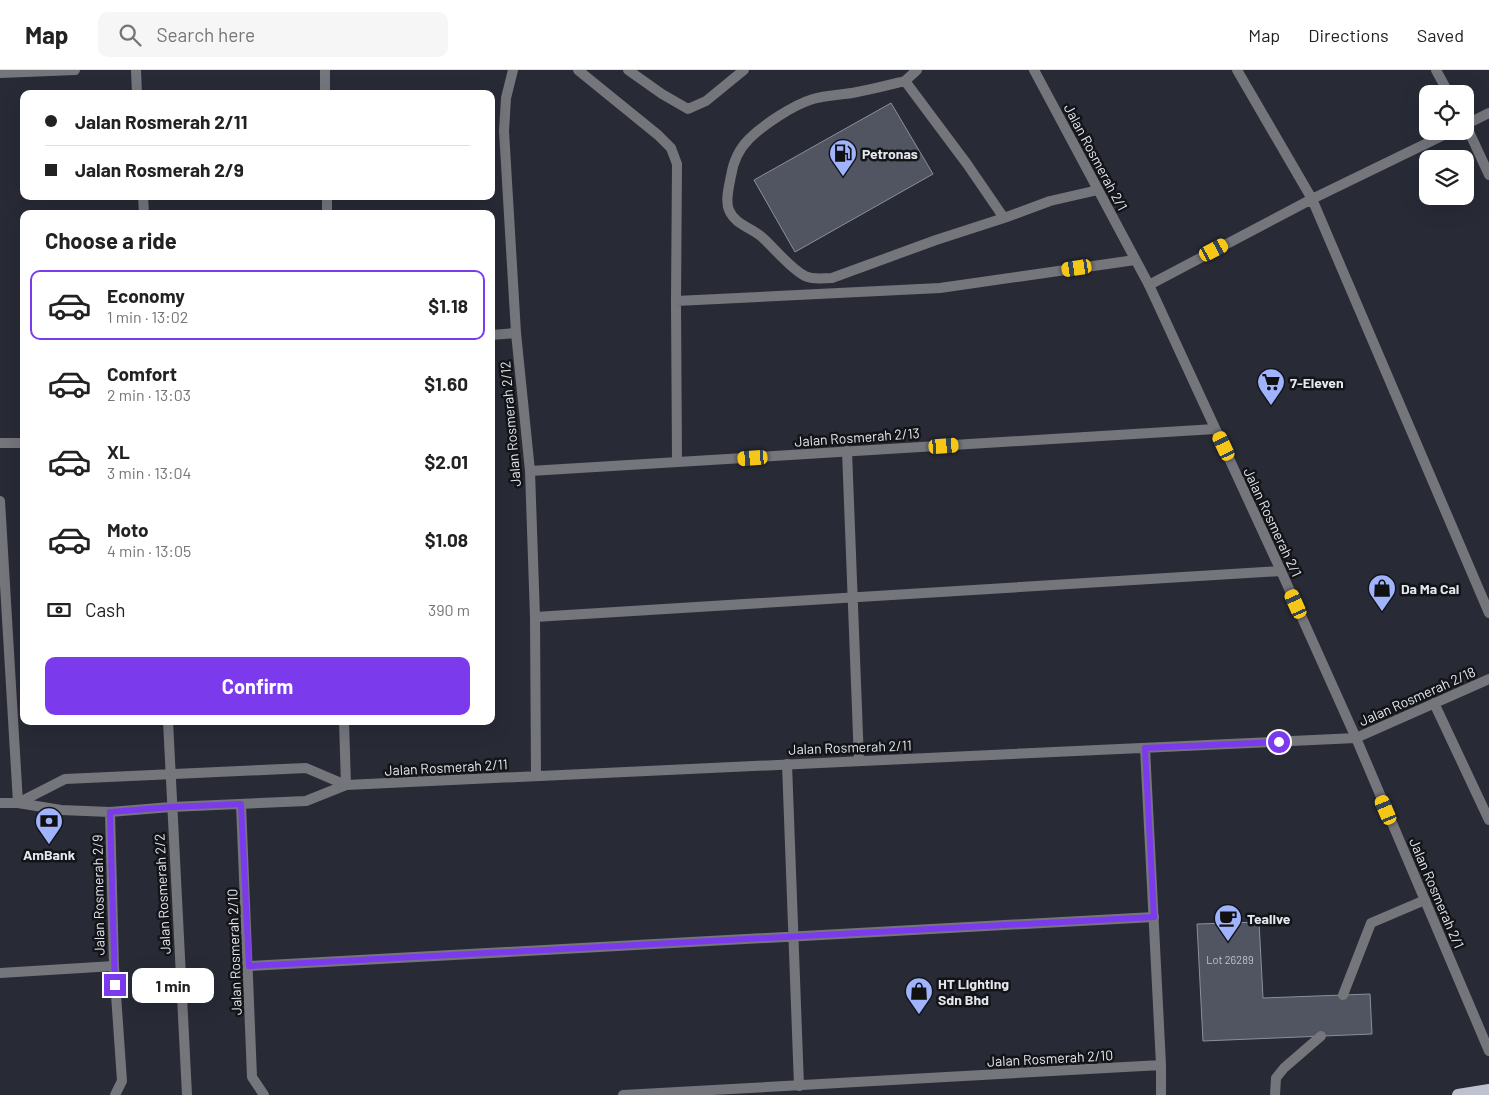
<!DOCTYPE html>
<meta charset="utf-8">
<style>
body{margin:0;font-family:Barlow,sans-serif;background:#f6f6f6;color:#222;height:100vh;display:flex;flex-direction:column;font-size:19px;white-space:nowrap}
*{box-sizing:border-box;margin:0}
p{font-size:16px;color:#767676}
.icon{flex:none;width:28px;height:28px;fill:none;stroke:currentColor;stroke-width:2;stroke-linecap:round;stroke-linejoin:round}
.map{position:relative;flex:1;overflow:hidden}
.side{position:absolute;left:20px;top:140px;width:475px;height:515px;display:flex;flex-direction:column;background:#fff;border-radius:10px;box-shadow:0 5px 20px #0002}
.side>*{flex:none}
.banner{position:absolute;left:20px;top:20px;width:475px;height:110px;border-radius:10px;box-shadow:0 5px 20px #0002;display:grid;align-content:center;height:110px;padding:0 25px;background:#fff}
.tools{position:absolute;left:1419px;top:15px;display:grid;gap:10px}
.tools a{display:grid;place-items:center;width:55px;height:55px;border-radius:10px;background:#fff;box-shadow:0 5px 20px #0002;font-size:25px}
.end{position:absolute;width:22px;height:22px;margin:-11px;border:6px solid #7c3aed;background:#fff;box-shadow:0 0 0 2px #fff}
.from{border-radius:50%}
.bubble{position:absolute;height:35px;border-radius:10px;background:#fff;box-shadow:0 5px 20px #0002;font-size:16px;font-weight:700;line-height:35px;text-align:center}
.car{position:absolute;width:15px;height:30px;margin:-15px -8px;border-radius:6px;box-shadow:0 0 4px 1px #0007;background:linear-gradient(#f5c518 24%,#345 0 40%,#f5c518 0 76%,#345 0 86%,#f5c518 0)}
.banner b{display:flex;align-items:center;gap:18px;height:48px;font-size:19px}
.banner b+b{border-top:1px solid #e0e0e0}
.banner i{width:12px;height:12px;background:#222}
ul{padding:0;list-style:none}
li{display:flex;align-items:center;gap:15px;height:70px;margin:0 10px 8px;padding:0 15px;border:2px solid transparent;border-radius:10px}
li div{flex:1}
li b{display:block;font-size:19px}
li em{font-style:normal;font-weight:700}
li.current{border-color:#7c3aed}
li>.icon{width:45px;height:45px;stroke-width:1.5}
h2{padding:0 25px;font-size:22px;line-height:60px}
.pay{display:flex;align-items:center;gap:12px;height:55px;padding:0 25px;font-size:19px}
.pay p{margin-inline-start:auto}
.action{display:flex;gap:10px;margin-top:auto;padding:10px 25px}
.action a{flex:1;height:58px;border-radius:10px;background:#7c3aed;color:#fff;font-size:20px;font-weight:700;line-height:58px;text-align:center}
header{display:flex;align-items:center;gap:30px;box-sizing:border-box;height:70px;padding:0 25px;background:#fff;border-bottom:1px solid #e0e0e0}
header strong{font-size:24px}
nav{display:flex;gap:28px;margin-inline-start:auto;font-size:18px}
.search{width:350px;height:45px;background:#f6f6f6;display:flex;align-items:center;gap:12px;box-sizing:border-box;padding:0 18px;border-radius:10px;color:#767676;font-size:19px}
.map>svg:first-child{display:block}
.building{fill:#515561;stroke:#8b8f9c}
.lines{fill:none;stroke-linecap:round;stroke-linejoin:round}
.service{stroke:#75767c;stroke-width:10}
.minor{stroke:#75767c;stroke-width:10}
.primary{stroke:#bec2ce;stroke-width:12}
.route{stroke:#7c3aed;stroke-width:6}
.labels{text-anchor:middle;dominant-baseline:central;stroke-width:5;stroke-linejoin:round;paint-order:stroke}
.number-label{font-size:11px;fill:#c0c2cb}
.poi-label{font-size:14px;font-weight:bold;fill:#e5e7ee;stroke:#121418;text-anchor:start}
.street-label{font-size:14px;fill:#e5e7ee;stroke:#121418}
</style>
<header>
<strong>Map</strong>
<div class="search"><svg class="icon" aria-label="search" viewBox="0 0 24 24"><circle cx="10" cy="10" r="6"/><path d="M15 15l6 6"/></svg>Search here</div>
<nav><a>Map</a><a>Directions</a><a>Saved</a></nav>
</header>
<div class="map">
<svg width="1489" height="1025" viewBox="0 0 1489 1025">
<rect width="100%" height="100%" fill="#282b36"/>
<path class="building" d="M 891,33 L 933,104 L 795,182 L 754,110 Z
M 1259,852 L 1263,928 L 1370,924 L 1372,964 L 1203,971 L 1197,854 Z"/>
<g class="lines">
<path class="service" d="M 325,0 L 325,24
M 578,0 L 658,65 L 671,78 L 677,94 L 676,231 L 677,392
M 628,0 L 662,24 L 688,39 L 706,31 L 744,0
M 917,0 L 905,11 L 967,94 L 1004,148 L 1050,131 L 1098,120
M 1237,0 L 1312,129 L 1489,543
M 905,11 C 889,15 874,19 857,22 C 843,25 827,25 813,29 C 793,35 763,55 749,69 C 739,79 733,93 731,106 C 729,116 725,131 729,140 C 735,155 753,158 763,168 C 775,179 791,199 805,206 C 813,210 823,208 832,208 L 936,170 L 1004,148
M 1465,55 L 1489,43
M 327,126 L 327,144
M 1149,215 L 1312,129 L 1452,61
M 676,231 L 940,218 L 1135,190
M 491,265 L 516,263
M 0,373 L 24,373
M 847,381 L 859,691
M 0,431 L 18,733
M 535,547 L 1281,501
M 344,651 L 346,715
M 787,694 L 799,1016
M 249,896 L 1154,847
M 0,903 L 114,896
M 1343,925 L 1371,853 L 1425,830
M 1275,1025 L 1276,1008 L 1284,998 L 1321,966"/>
<path class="minor" d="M 136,0 L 137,24
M 513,0 L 506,28 L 504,61 L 516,263 L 530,401 L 535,547 L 536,706
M 1034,0 L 1149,215 L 1281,501 L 1356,668 L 1489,981
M 1436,0 L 1449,24
M 0,3 L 75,0
M 1465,53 L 1489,105
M 143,126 L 144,144
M 530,401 L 1215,359
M 1434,633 L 1489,750
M 168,651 L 187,1025
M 1145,678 L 1161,995 L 1161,1025
M 0,733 L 18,733 L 61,740 L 110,742 L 171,737 L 306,731 L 346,715 L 1356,668 L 1489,609
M 18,733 L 65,709 L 306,698 L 346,715
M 241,734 L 252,1007 L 264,1025
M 110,742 L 114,896 L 122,1011 L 115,1025
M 623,1025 L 1161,995"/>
<path class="primary" d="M 1458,1025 L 1489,1020"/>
</g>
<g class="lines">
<path class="route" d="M 115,915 L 110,742 L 171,737 L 241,734 L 249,896 L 1154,847 L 1145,678 L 1279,672"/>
</g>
<defs>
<g id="fuel-pin" transform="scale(1.4375)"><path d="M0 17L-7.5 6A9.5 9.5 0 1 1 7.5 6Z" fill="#a0b3fd" stroke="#121418"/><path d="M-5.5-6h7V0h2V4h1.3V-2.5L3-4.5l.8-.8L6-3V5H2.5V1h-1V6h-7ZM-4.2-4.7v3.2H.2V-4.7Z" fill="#111"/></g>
<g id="supermarket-pin" transform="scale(1.4375)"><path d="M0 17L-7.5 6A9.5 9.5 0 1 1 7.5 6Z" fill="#a0b3fd" stroke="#121418"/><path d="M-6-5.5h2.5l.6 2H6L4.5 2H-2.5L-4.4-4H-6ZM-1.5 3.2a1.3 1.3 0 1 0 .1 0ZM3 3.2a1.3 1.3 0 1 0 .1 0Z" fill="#111"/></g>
<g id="shop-pin" transform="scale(1.4375)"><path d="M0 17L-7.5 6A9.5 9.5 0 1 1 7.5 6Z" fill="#a0b3fd" stroke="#121418"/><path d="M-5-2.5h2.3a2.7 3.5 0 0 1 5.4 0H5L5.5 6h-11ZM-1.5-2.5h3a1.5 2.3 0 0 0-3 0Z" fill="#111"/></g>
<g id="bank-pin" transform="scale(1.4375)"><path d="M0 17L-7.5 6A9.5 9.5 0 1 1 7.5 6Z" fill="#a0b3fd" stroke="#121418"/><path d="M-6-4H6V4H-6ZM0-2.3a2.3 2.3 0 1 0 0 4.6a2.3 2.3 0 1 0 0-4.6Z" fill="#111"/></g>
<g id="cafe-pin" transform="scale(1.4375)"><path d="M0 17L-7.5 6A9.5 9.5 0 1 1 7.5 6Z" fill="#a0b3fd" stroke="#121418"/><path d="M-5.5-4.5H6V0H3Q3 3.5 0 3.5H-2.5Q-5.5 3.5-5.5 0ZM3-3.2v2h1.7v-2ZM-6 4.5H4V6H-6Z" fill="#111"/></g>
</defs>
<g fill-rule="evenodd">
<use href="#fuel-pin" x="843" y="83"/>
<use href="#supermarket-pin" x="1271" y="312"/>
<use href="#shop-pin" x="1382" y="518"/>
<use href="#bank-pin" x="49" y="751"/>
<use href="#cafe-pin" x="1228" y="848"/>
<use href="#shop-pin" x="919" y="921"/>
</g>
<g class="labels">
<g class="number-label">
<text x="1230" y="889">Lot 26289</text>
</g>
<g class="poi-label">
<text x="862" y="83">Petronas</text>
<text x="1290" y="312">7-Eleven</text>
<text x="1401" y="518">Da Ma Cai</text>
<text x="49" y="784" text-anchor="middle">AmBank</text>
<text x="1247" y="848">Tealive</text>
<text x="938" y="913">HT Lighting<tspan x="938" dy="16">Sdn Bhd</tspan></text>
</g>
<g class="street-label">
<text transform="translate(1096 87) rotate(62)">Jalan Rosmerah 2/1</text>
<text transform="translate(510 354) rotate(-95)">Jalan Rosmerah 2/12</text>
<text transform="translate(857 367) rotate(-4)">Jalan Rosmerah 2/13</text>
<text transform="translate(1273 452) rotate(65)">Jalan Rosmerah 2/1</text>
<text transform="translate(1417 626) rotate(-24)">Jalan Rosmerah 2/18</text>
<text transform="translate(850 677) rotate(-2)">Jalan Rosmerah 2/11</text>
<text transform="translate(446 697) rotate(-3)">Jalan Rosmerah 2/11</text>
<text transform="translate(1437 823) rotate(67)">Jalan Rosmerah 2/1</text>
<text transform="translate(162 824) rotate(-93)">Jalan Rosmerah 2/2</text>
<text transform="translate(98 825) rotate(-91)">Jalan Rosmerah 2/9</text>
<text transform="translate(234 882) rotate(-92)">Jalan Rosmerah 2/10</text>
<text transform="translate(1050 988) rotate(-3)">Jalan Rosmerah 2/10</text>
</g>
</g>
</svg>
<div class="tools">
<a><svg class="icon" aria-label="locate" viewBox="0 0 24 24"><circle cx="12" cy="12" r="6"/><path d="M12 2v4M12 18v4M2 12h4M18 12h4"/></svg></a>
<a><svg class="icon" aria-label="layers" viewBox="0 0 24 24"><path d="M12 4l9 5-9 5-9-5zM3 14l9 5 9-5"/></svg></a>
</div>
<i class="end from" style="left:1279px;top:672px"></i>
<i class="end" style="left:115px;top:915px"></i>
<div class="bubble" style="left:132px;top:898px;width:82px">1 min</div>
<i class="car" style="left:1214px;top:180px;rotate:62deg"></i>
<i class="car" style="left:1077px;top:198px;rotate:261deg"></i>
<i class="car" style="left:944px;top:376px;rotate:86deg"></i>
<i class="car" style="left:1224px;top:376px;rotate:335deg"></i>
<i class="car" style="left:753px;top:388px;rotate:266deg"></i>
<i class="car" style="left:1296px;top:534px;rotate:336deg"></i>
<i class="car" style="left:1386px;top:740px;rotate:337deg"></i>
<div class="banner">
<b><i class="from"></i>Jalan Rosmerah 2/11</b>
<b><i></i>Jalan Rosmerah 2/9</b>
</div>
<section class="side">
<h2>Choose a ride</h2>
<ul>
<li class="current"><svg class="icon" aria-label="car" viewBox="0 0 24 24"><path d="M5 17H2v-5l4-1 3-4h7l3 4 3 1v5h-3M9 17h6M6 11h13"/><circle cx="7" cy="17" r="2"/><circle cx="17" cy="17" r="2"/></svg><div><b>Economy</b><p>1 min · 13:02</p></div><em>$1.18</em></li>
<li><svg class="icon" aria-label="car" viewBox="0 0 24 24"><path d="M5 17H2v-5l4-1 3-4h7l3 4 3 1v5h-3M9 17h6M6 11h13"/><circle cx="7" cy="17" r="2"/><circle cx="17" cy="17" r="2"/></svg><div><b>Comfort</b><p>2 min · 13:03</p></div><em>$1.60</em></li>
<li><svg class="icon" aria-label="car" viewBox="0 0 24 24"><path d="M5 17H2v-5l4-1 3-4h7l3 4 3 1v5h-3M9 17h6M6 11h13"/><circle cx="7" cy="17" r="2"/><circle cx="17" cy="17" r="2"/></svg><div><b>XL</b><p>3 min · 13:04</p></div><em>$2.01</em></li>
<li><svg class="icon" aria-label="car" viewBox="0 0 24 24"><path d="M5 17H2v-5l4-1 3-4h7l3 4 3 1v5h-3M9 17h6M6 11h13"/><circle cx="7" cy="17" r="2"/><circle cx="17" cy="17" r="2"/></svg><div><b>Moto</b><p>4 min · 13:05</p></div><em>$1.08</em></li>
</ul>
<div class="pay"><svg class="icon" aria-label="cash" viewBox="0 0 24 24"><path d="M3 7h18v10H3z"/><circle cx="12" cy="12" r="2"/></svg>Cash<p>390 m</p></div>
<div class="action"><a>Confirm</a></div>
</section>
</div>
